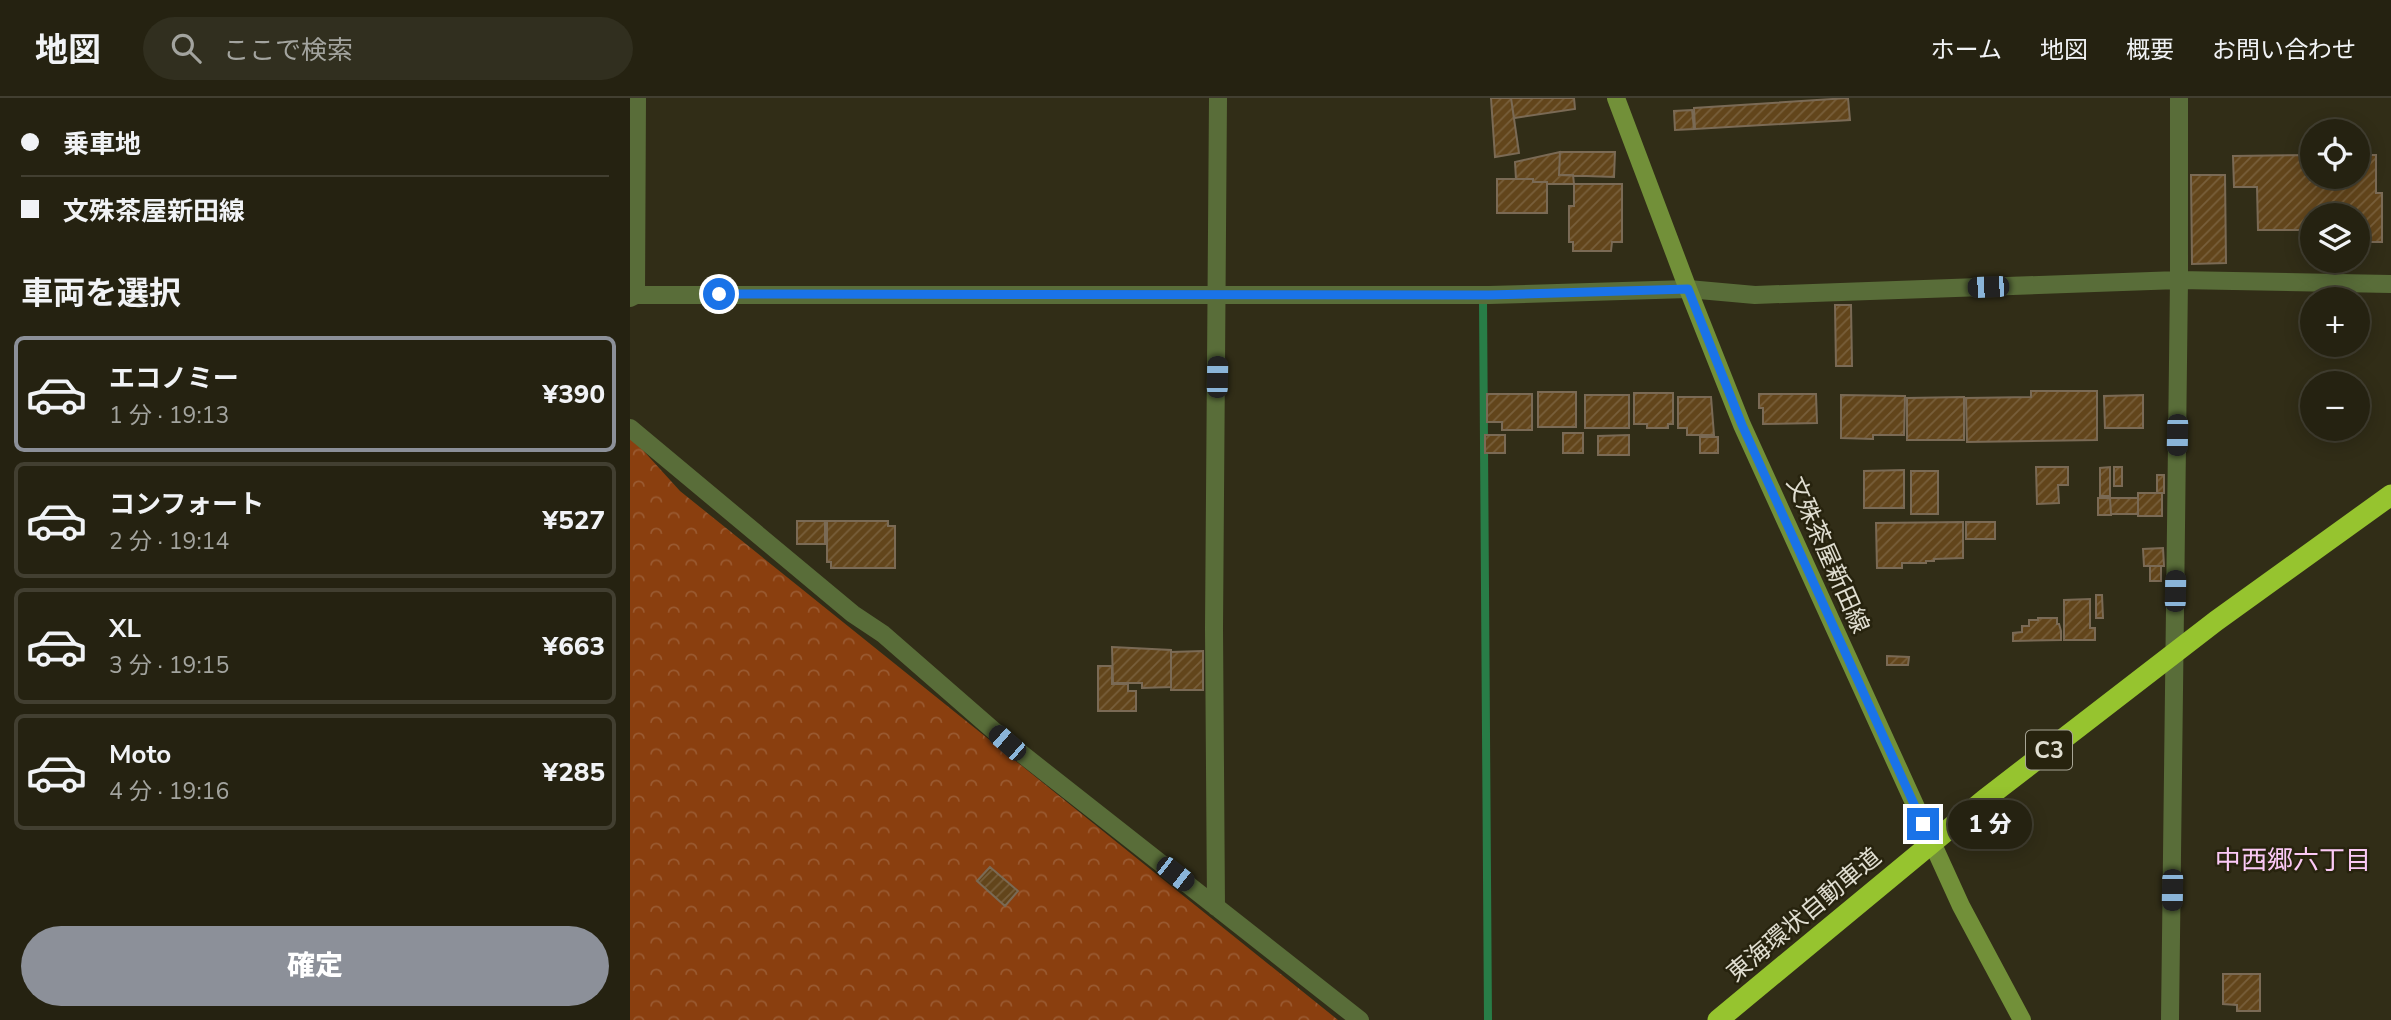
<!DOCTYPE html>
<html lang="ja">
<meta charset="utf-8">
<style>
body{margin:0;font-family:"Nunito Sans","Noto Sans JP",sans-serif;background:#312f1f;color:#f1f3f6;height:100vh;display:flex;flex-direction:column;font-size:26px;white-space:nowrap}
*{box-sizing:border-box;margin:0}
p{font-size:23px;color:#a3a49f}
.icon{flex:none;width:38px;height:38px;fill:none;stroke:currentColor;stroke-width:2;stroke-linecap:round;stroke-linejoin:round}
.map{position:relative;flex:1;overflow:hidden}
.details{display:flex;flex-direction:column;background:#252211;width:630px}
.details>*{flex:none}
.top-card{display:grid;align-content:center;height:154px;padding:0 21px;background:#252211}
.controls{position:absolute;left:1670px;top:21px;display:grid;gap:14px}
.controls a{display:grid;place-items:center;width:70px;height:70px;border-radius:50%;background:#252211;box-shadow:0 4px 18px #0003,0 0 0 2px #423f31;font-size:35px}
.end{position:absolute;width:32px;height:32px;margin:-16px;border:9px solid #1a73e8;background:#fff;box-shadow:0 0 0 4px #fff}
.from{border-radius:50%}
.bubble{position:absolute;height:49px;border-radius:24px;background:#252211;box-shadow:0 4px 18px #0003,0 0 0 2px #423f31;font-size:23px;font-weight:800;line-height:49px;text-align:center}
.car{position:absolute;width:21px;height:42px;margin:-21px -10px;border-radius:9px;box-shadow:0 0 5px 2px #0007;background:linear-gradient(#222 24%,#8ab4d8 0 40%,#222 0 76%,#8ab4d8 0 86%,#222 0)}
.top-card b{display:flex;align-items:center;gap:24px;height:66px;font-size:26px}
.top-card b+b{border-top:2px solid #423f31}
.top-card i{width:18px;height:18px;background:#f1f3f6}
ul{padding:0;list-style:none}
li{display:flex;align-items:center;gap:21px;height:116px;margin:0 14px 10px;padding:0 7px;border:4px solid #423f31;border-radius:10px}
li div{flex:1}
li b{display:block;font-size:26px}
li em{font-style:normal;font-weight:800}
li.selected{border-color:#8c9099}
li>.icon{width:63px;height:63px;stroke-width:1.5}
h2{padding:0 21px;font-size:32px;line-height:84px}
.primary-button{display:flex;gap:14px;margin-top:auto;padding:14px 21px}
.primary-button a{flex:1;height:80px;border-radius:42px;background:#8c9099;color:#fff;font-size:28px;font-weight:800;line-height:80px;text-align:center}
header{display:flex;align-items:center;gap:42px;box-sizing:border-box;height:98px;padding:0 35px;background:#252211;border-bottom:2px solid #423f31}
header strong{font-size:33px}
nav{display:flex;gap:38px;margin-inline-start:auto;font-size:24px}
.search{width:490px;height:63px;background:#312f1f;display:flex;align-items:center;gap:18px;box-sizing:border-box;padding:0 24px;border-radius:38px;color:#a3a49f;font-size:26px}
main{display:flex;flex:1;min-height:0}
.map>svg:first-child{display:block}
.forest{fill:url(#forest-crowns)}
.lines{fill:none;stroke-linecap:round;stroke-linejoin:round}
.stream{stroke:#287d47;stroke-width:8}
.building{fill:url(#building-hatch);stroke:#7a6a55;stroke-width:2}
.street{stroke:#596d39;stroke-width:18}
.secondary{stroke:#729039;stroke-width:18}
.highway-bridge{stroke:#96c42f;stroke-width:21}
.route{stroke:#1a73e8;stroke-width:9}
.labels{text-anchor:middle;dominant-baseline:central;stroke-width:5;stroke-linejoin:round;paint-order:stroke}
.shield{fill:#27230e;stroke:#a8a696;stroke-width:2}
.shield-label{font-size:23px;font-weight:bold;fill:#e0ded1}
.street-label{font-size:24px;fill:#e0ded1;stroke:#27230e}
.neighbourhood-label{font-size:26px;fill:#fbc9f6;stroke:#27230e}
</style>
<header>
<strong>地図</strong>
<div class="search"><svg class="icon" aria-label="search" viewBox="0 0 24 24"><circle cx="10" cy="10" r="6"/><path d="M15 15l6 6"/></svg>ここで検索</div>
<nav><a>ホーム</a><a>地図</a><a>概要</a><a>お問い合わせ</a></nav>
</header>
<main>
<section class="details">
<div class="top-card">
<b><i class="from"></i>乗車地</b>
<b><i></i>文殊茶屋新田線</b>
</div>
<h2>車両を選択</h2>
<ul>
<li class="selected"><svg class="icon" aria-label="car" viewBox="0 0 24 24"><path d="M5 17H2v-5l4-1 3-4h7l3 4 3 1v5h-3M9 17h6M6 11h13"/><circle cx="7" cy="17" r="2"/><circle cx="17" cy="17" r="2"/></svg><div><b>エコノミー</b><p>1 分 · 19:13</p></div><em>¥390</em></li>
<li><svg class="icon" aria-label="car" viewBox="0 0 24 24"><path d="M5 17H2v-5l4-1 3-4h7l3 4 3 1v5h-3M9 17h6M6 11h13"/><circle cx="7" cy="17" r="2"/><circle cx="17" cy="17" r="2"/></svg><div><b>コンフォート</b><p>2 分 · 19:14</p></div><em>¥527</em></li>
<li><svg class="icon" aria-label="car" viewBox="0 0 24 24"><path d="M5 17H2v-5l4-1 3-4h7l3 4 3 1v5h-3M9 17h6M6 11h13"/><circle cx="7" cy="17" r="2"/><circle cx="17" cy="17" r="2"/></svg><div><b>XL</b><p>3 分 · 19:15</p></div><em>¥663</em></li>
<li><svg class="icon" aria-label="car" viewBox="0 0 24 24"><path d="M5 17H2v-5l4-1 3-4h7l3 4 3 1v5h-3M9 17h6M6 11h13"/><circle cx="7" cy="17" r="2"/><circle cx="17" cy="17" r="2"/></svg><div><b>Moto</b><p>4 分 · 19:16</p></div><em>¥285</em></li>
</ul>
<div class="primary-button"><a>確定</a></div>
</section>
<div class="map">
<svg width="1761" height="922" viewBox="0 0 1761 922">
<defs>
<pattern id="forest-crowns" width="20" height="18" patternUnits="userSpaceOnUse" patternTransform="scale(1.75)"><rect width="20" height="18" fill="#8a3f0f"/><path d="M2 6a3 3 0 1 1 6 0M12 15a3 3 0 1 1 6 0" fill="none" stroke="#9a5a31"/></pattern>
<pattern id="building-hatch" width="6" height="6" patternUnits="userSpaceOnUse" patternTransform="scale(1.75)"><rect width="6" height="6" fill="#62451b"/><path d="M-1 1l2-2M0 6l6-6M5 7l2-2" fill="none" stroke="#785f3b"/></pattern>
</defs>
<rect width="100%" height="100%" fill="#312d17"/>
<path class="forest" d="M 0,338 L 50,393 L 708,922 L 0,922 Z"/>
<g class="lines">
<path class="stream" d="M 853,202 L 858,922"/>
</g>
<path class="building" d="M 861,0 L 881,0 L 889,55 L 865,59 Z
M 881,0 L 944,0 L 945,11 L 884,20 Z
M 1218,0 L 1220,22 L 1065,31 L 1064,10 Z
M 1062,12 L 1064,31 L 1045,32 L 1044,13 Z
M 930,54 L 985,54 L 984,79 L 929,77 Z
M 930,54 L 929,77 L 943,77 L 944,86 L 917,86 L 917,84 L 903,84 L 903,81 L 886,81 L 885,64 Z
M 1682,57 L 1682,79 L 1727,79 L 1727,57 L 1746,57 L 1746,95 L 1752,95 L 1752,144 L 1727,144 L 1727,117 L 1682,117 L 1682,132 L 1628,132 L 1627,89 L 1604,89 L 1603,58 Z
M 1561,77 L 1595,77 L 1596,165 L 1562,166 Z
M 867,81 L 903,81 L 903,84 L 917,84 L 917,115 L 867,115 Z
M 944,86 L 992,86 L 992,144 L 982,144 L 981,153 L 943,153 L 943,144 L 939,144 L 939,108 L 944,108 Z
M 1205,207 L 1221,207 L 1222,268 L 1206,268 Z
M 1401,293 L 1467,293 L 1467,342 L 1337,344 L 1336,300 L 1401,299 Z
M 908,294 L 946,294 L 946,329 L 908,329 Z
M 1004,295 L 1043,295 L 1043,326 L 1038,326 L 1038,330 L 1017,330 L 1017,326 L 1004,326 Z
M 857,296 L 902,296 L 902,332 L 872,332 L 872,324 L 857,324 Z
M 1129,296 L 1186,296 L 1187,325 L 1133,326 L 1133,310 L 1129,310 Z
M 955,297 L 999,297 L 999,330 L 955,330 Z
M 1211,297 L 1275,298 L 1274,337 L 1243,337 L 1243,341 L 1211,340 Z
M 1513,297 L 1513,330 L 1475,330 L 1474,298 Z
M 1048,299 L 1081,299 L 1084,337 L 1057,337 L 1057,330 L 1048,330 Z
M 1334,299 L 1334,342 L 1277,342 L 1277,300 Z
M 933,335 L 953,335 L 953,355 L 933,355 Z
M 855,337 L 875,337 L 875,355 L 855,355 Z
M 999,337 L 999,357 L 968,357 L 968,338 Z
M 1070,339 L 1088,339 L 1088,355 L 1070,355 Z
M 1406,369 L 1438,369 L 1438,387 L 1428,387 L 1429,405 L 1407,406 Z
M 1480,369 L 1480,398 L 1470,398 L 1470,370 Z
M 1484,369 L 1492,369 L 1492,388 L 1484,388 Z
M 1274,372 L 1274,410 L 1234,410 L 1234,373 Z
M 1281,373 L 1308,373 L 1308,416 L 1281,416 Z
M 1527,377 L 1534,377 L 1534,395 L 1527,395 Z
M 1508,395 L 1532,395 L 1532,418 L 1508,418 Z
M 1468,400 L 1480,400 L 1481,417 L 1468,417 Z
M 1480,400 L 1508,400 L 1508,416 L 1481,416 Z
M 167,423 L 195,423 L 195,446 L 167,446 Z
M 197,423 L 258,423 L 258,428 L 265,428 L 265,470 L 201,470 L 201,464 L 197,464 Z
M 1333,424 L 1333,460 L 1304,461 L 1304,463 L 1296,463 L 1296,465 L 1272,465 L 1272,470 L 1247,470 L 1246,425 Z
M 1336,424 L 1365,424 L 1365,441 L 1336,441 Z
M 1533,450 L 1534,468 L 1514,468 L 1513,451 Z
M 1520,468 L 1531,468 L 1531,483 L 1520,483 Z
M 1466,497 L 1472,497 L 1473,520 L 1466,520 Z
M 1460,501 L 1460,530 L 1465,530 L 1465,542 L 1434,542 L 1434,502 Z
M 1408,520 L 1427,520 L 1427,526 L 1429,526 L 1431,533 L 1431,542 L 1383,543 L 1383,535 L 1392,534 L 1392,528 L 1399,528 L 1399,522 L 1408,522 Z
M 482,549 L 541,552 L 541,589 L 512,590 L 512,585 L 483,585 Z
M 573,553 L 573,592 L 541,592 L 541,554 Z
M 1257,558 L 1279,559 L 1278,567 L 1257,567 Z
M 468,568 L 482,568 L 482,586 L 498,586 L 498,593 L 506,593 L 506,613 L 468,613 Z
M 360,769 L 388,793 L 375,808 L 347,783 Z
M 1593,876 L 1630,876 L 1630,913 L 1607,913 L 1607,907 L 1593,906 Z"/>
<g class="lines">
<path class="street" d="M 6,197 L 7,0
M 0,200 L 6,197 L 859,197 L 1058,191 L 1125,197 L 1549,182 L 1761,186
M 0,330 L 223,516 L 253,536 L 378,645 L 730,922
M 586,809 L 584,531 L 588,0
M 1540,922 L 1549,182 L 1549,0"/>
<path class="secondary" d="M 986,0 L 1058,191 L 1112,327 L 1331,808 L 1392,922"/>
<path class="highway-bridge" d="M 1088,922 L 1354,702 L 1586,523 L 1761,397"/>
</g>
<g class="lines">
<path class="route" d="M 89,196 L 859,197 L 1058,191 L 1112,327 L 1293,726"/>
</g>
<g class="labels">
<rect class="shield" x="1396" y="632.5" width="46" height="39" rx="5"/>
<g class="shield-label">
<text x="1419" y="652">C3</text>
</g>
<g class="street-label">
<text transform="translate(1198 457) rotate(66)">文殊茶屋新田線</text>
<text transform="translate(1174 817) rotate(-40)">東海環状自動車道</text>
</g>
<g class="neighbourhood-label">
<text x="1663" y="762">中西郷六丁目</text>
</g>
</g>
</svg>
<div class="controls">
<a><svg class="icon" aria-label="locate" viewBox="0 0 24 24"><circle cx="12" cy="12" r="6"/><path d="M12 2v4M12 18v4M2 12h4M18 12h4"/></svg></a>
<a><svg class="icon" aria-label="layers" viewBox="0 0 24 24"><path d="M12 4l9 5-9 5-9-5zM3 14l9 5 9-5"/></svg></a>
<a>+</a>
<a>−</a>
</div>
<i class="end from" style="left:89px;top:196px"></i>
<i class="end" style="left:1293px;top:726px"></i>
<div class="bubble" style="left:1318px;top:702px;width:84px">1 分</div>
<i class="car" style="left:1358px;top:189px;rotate:268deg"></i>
<i class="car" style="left:587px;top:279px;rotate:1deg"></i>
<i class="car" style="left:1547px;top:337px;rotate:181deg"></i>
<i class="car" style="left:1545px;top:493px;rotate:1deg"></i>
<i class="car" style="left:377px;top:645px;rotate:311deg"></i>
<i class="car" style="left:545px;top:776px;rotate:128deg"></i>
<i class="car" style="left:1542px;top:792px;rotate:181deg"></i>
</div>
</main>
